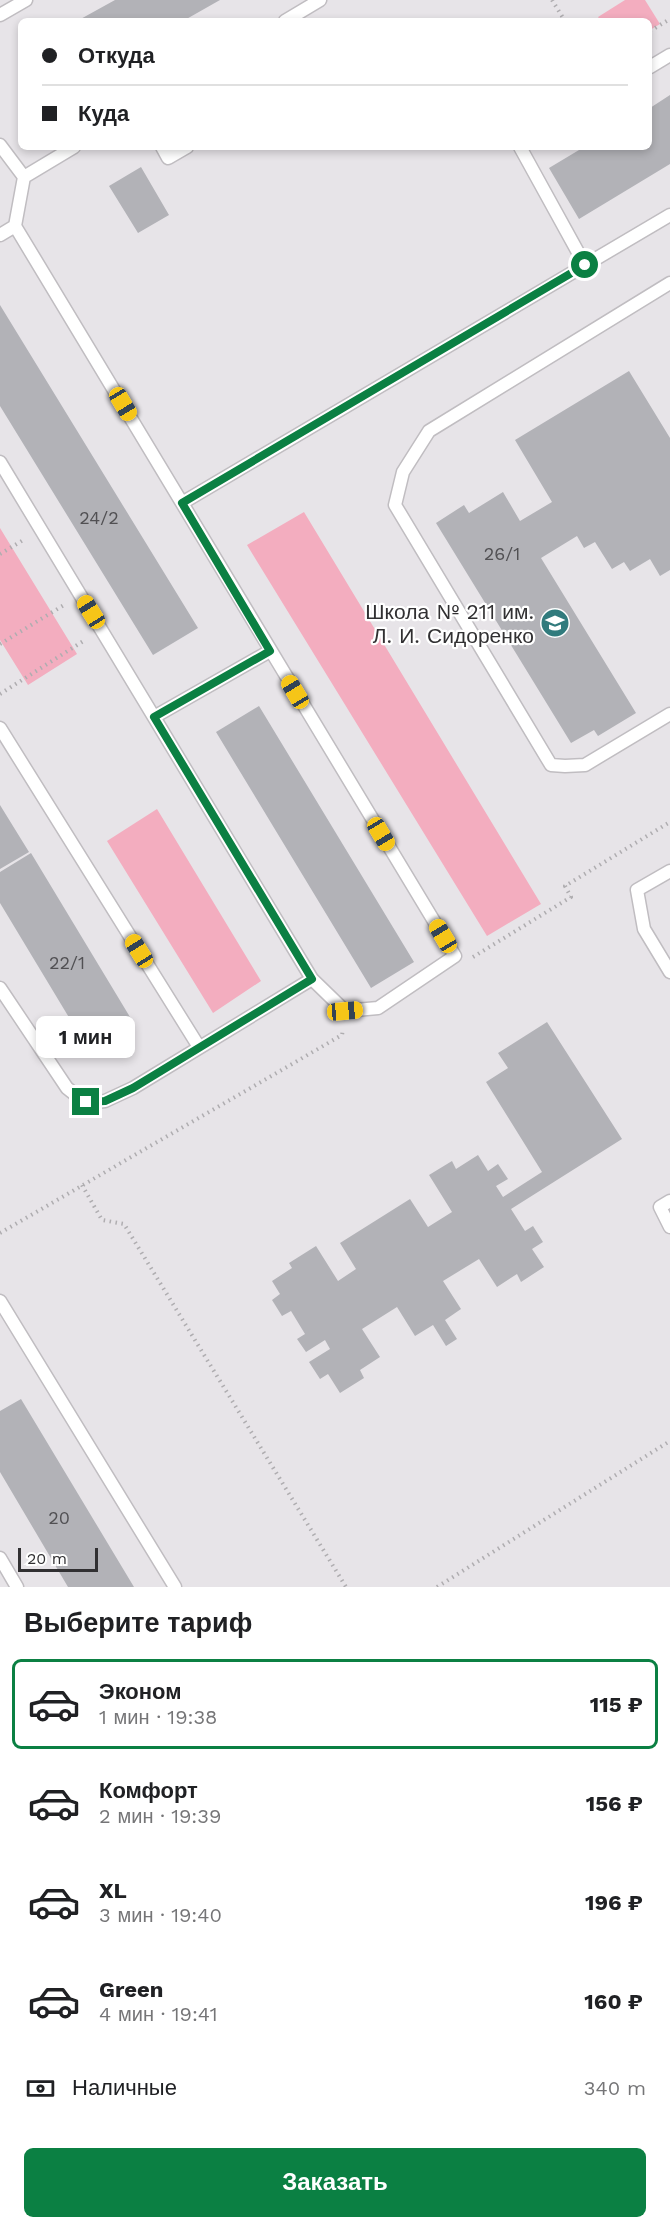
<!DOCTYPE html>
<html lang="ru">
<meta charset="utf-8">
<style>
body{margin:0;font-family:"Work Sans",sans-serif;background:#f6f6f6;color:#202124;height:100vh;display:flex;flex-direction:column;font-size:22px;white-space:nowrap}
*{box-sizing:border-box;margin:0}
p{font-size:20px;color:#757577}
.icon{flex:none;width:33px;height:33px;fill:none;stroke:currentColor;stroke-width:2;stroke-linecap:round;stroke-linejoin:round}
.map{position:relative;height:1587px;overflow:hidden}
.panel{display:flex;flex-direction:column;background:#fff;flex:1}
.panel>*{flex:none}
.hud{position:absolute;left:18px;top:18px;width:634px;height:132px;border-radius:9px;box-shadow:0 3px 9px #0003;display:grid;align-content:center;height:132px;padding:0 24px;background:#fff}
.scale{position:absolute;left:18px;bottom:15px;width:80px;box-sizing:border-box;padding-left:6px;border:3px solid #313032;border-top:0;font-size:16px;line-height:21px;white-space:nowrap;color:#313032;-webkit-text-stroke:4px #fff;paint-order:stroke}
.end{position:absolute;width:27px;height:27px;margin:-14px;border:8px solid #0b8043;background:#fff;box-shadow:0 0 0 3px #fff}
.from{border-radius:50%}
.bubble{position:absolute;height:42px;border-radius:9px;background:#fff;box-shadow:0 3px 9px #0003;font-size:20px;font-weight:700;line-height:42px;text-align:center}
.car{position:absolute;width:18px;height:36px;margin:-18px -9px;border-radius:8px;box-shadow:0 0 4px 2px #0007;background:linear-gradient(#f5c518 24%,#345 0 40%,#f5c518 0 76%,#345 0 86%,#f5c518 0)}
.hud b{display:flex;align-items:center;gap:21px;height:57px;font-size:22px}
.hud b+b{border-top:2px solid #e0e0e0}
.hud i{width:15px;height:15px;background:#202124}
ul{padding:0;list-style:none}
li{display:flex;align-items:center;gap:18px;height:90px;margin:0 12px 9px;padding:0 12px;border:3px solid transparent;border-radius:9px}
li div{flex:1}
li b{display:block;font-size:22px}
li em{font-style:normal;font-weight:700}
li.selected{border-color:#0b8043}
li>.icon{width:54px;height:54px;stroke-width:1.5}
h2{padding:0 24px;font-size:27px;line-height:72px}
.pay{display:flex;align-items:center;gap:15px;height:66px;padding:0 24px;font-size:22px}
.pay p{margin-inline-start:auto}
.primary-button{display:flex;gap:12px;margin-top:auto;padding:12px 24px}
.primary-button a{flex:1;height:69px;border-radius:9px;background:#0b8043;color:#fff;font-size:24px;font-weight:700;line-height:69px;text-align:center}
.map>svg:first-child{display:block}
.park{fill:#f3adbf}
.building{fill:#b2b2b7}
.lines{fill:none;stroke-linecap:round;stroke-linejoin:round}
.service-casing{stroke:#c0bdc1;stroke-width:15}
.path{stroke:#afadb0;stroke-width:4;stroke-dasharray:1.5 4.5;stroke-linecap:butt}
.service{stroke:#fff;stroke-width:12}
.route{stroke:#0b8043;stroke-width:8}
.labels{text-anchor:middle;dominant-baseline:central;stroke-width:4.5;stroke-linejoin:round;paint-order:stroke}
.number-label{font-size:18px;fill:#515053}
.poi-label{font-size:21px;fill:#313032;stroke:#fff;text-anchor:end}
</style>
<div class="map">
<svg width="670" height="1587" viewBox="0 0 670 1587">
<rect width="100%" height="100%" fill="#e7e4e8"/>
<path class="park" d="M 625,0 L 645,0 L 660,24 L 650,30 L 650,21 L 601,21 L 598,17 Z
M 304,512 L 541,904 L 487,936 L 247,545 Z
M 0,528 L 77,654 L 28,685 L 0,640 Z
M 157,809 L 261,981 L 213,1013 L 107,841 Z"/>
<path class="building" d="M 115,0 L 220,0 L 183,21 L 77,21 Z
M 670,95 L 670,164 L 579,219 L 549,168 L 584,147 L 650,147 L 650,108 Z
M 141,167 L 169,215 L 138,233 L 109,186 Z
M 0,305 L 198,628 L 153,655 L 0,406 Z
M 629,371 L 670,438 L 670,570 L 660,576 L 650,559 L 630,571 L 624,562 L 612,569 L 595,542 L 584,548 L 577,536 L 541,558 L 636,713 L 598,736 L 594,730 L 571,743 L 436,523 L 464,505 L 469,513 L 503,492 L 520,521 L 552,502 L 515,440 Z
M 259,706 L 414,962 L 371,988 L 216,732 Z
M 0,805 L 29,852 L 0,869 Z
M 31,853 L 133,1022 L 88,1049 L 0,903 L 0,872 Z
M 547,1022 L 622,1139 L 511,1209 L 525,1231 L 533,1226 L 543,1242 L 532,1249 L 544,1267 L 521,1282 L 517,1274 L 497,1287 L 479,1259 L 443,1281 L 461,1309 L 445,1320 L 457,1339 L 446,1346 L 433,1325 L 415,1336 L 397,1307 L 362,1329 L 380,1357 L 360,1370 L 364,1378 L 340,1393 L 328,1374 L 320,1379 L 309,1362 L 330,1349 L 325,1340 L 306,1352 L 297,1339 L 305,1334 L 291,1311 L 282,1316 L 272,1300 L 280,1294 L 272,1281 L 292,1268 L 289,1263 L 316,1246 L 338,1281 L 356,1269 L 340,1243 L 410,1199 L 428,1227 L 452,1212 L 429,1175 L 452,1161 L 456,1169 L 478,1155 L 488,1171 L 498,1164 L 508,1179 L 496,1186 L 503,1197 L 542,1172 L 486,1082 L 508,1068 L 498,1053 Z
M 21,1399 L 134,1587 L 68,1587 L 0,1472 L 0,1411 Z"/>
<g class="lines">
<g class="service-casing">
<path id="service" d="M 0,15 L 26,0
M 285,21 L 320,0
M 650,67 L 670,55
M 0,145 L 24,177 L 15,226
M 162,147 L 168,158 L 187,147
M 520,147 L 585,265
M 24,177 L 74,147
M 0,235 L 15,226 L 455,956 L 378,1008 L 345,1011 L 312,979
M 670,283 L 429,431 L 403,472 L 395,505 L 551,765 L 565,766 L 585,765 L 670,714
M 0,462 L 312,979 L 133,1088 L 105,1101 L 86,1103 L 67,1088 L 0,988
M 182,503 L 670,215
M 154,717 L 270,651
M 0,728 L 199,1047
M 670,871 L 637,890 L 644,929 L 670,972
M 670,1201 L 660,1207 L 670,1227
M 0,1301 L 175,1587
M 0,1558 L 17,1587"/>
</g>
<path class="path" d="M 552,0 L 565,21
M 650,31 L 670,19
M 0,554 L 25,539
M 0,644 L 64,605
M 0,694 L 85,640
M 473,957 L 571,897 L 565,886 L 670,822
M 82,1185 L 102,1220 L 124,1224 L 346,1587
M 0,1233 L 342,1035 L 343,1029
M 437,1587 L 670,1441"/>
<use href="#service" class="service"/>
</g>
<g class="lines">
<path class="route" d="M 86,1102 L 105,1101 L 133,1088 L 312,979 L 154,717 L 270,651 L 182,503 L 585,265"/>
</g>
<defs>
<g id="school-disc" transform="scale(1.5)"><circle r="9.5" fill="#317b7d" stroke="#fff"/><path d="M0-5L7-2L0 1L-7-2ZM-4 1L0 2.5L4 1V4Q0 6-4 4Z" fill="#fff"/></g>
</defs>
<g fill-rule="evenodd">
<use href="#school-disc" x="555" y="623"/>
</g>
<g class="labels">
<g class="number-label">
<text x="99" y="517">24/2</text>
<text x="502" y="553">26/1</text>
<text x="67" y="962">22/1</text>
<text x="59" y="1517">20</text>
</g>
<g class="poi-label">
<text x="534" y="611">Школа № 211 им.<tspan x="534" dy="24">Л. И. Сидоренко</tspan></text>
</g>
</g>
</svg>
<div class="scale">20 m</div>
<i class="end from" style="left:585px;top:265px"></i>
<i class="end" style="left:86px;top:1102px"></i>
<div class="bubble" style="left:36px;top:1016px;width:99px">1 мин</div>
<i class="car" style="left:123px;top:404px;rotate:149deg"></i>
<i class="car" style="left:91px;top:612px;rotate:328deg"></i>
<i class="car" style="left:295px;top:692px;rotate:329deg"></i>
<i class="car" style="left:381px;top:834px;rotate:149deg"></i>
<i class="car" style="left:443px;top:936px;rotate:329deg"></i>
<i class="car" style="left:139px;top:951px;rotate:328deg"></i>
<i class="car" style="left:345px;top:1011px;rotate:85deg"></i>
<div class="hud">
<b><i class="from"></i>Откуда</b>
<b><i></i>Куда</b>
</div>
</div>
<section class="panel">
<h2>Выберите тариф</h2>
<ul>
<li class="selected"><svg class="icon" aria-label="car" viewBox="0 0 24 24"><path d="M5 17H2v-5l4-1 3-4h7l3 4 3 1v5h-3M9 17h6M6 11h13"/><circle cx="7" cy="17" r="2"/><circle cx="17" cy="17" r="2"/></svg><div><b>Эконом</b><p>1 мин · 19:38</p></div><em>115 ₽</em></li>
<li><svg class="icon" aria-label="car" viewBox="0 0 24 24"><path d="M5 17H2v-5l4-1 3-4h7l3 4 3 1v5h-3M9 17h6M6 11h13"/><circle cx="7" cy="17" r="2"/><circle cx="17" cy="17" r="2"/></svg><div><b>Комфорт</b><p>2 мин · 19:39</p></div><em>156 ₽</em></li>
<li><svg class="icon" aria-label="car" viewBox="0 0 24 24"><path d="M5 17H2v-5l4-1 3-4h7l3 4 3 1v5h-3M9 17h6M6 11h13"/><circle cx="7" cy="17" r="2"/><circle cx="17" cy="17" r="2"/></svg><div><b>XL</b><p>3 мин · 19:40</p></div><em>196 ₽</em></li>
<li><svg class="icon" aria-label="car" viewBox="0 0 24 24"><path d="M5 17H2v-5l4-1 3-4h7l3 4 3 1v5h-3M9 17h6M6 11h13"/><circle cx="7" cy="17" r="2"/><circle cx="17" cy="17" r="2"/></svg><div><b>Green</b><p>4 мин · 19:41</p></div><em>160 ₽</em></li>
</ul>
<div class="pay"><svg class="icon" aria-label="cash" viewBox="0 0 24 24"><path d="M3 7h18v10H3z"/><circle cx="12" cy="12" r="2"/></svg>Наличные<p>340 m</p></div>
<div class="primary-button"><a>Заказать</a></div>
</section>
